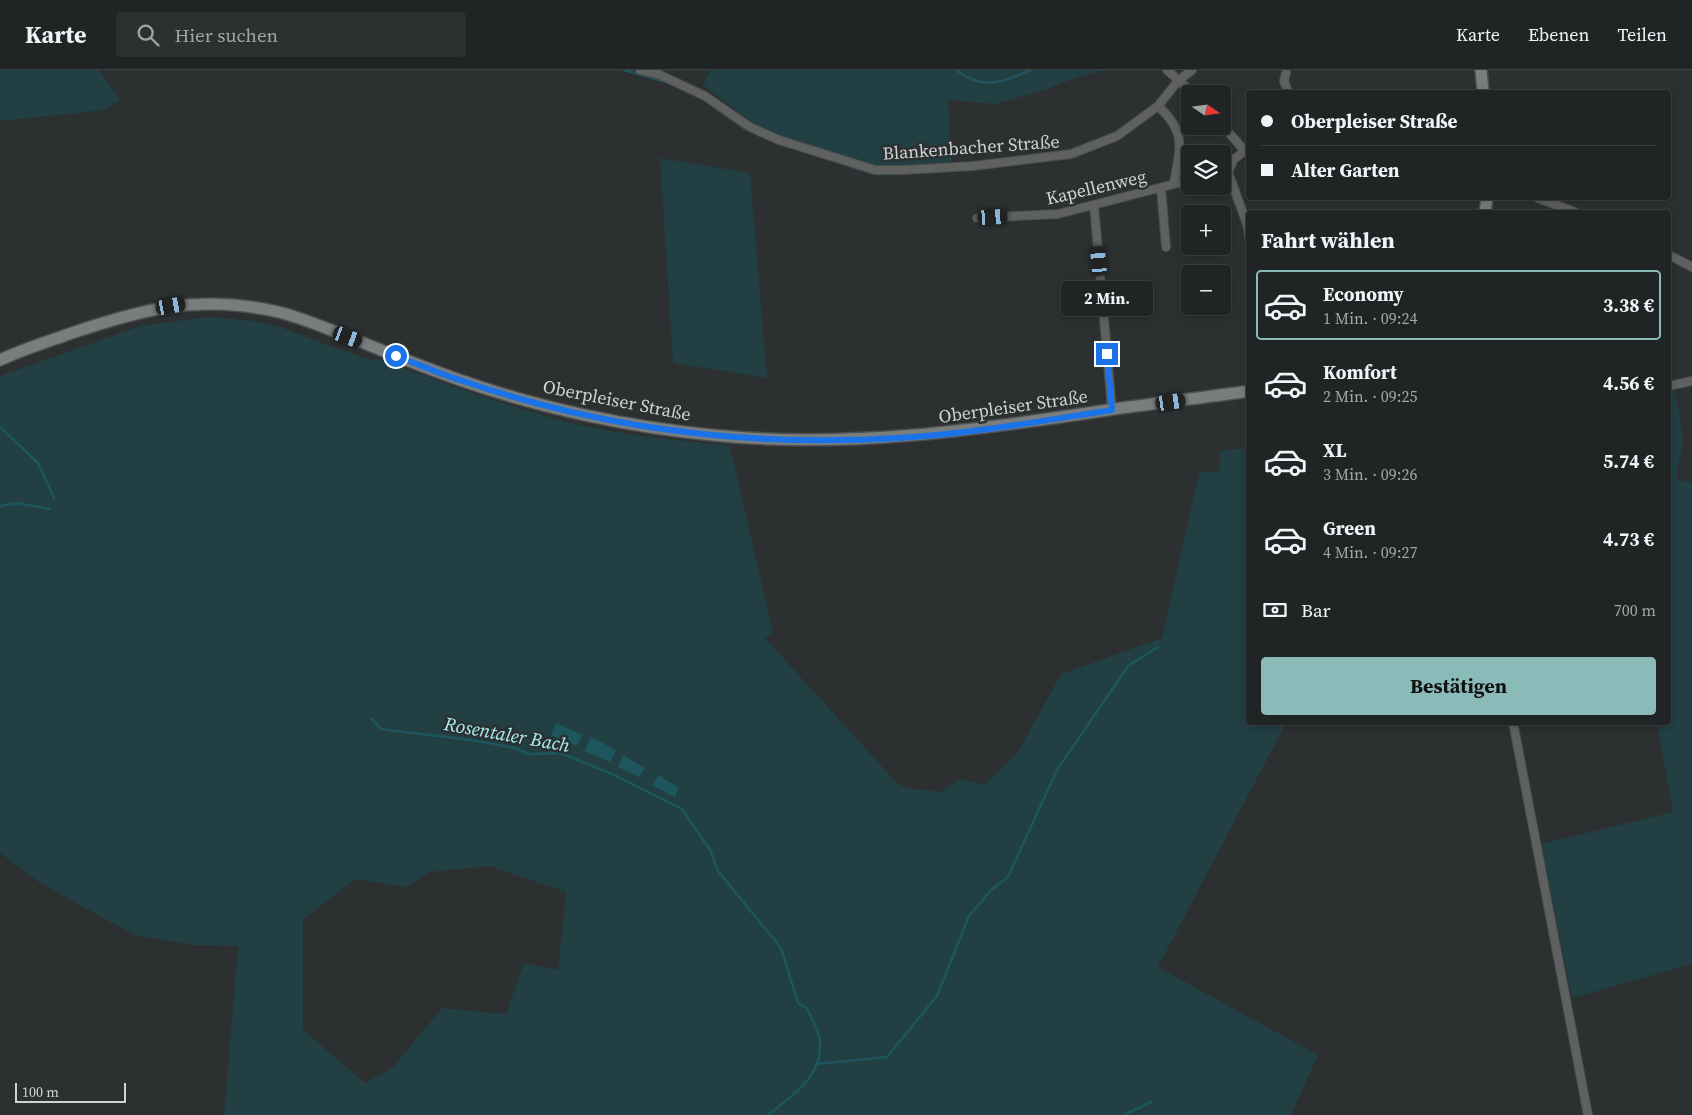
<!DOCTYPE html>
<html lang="de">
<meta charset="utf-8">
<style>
body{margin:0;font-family:"Source Serif 4",serif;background:#2d3031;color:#f1f3f6;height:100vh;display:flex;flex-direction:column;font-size:19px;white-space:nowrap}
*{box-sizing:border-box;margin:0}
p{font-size:16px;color:#a2a4a6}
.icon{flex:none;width:28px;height:28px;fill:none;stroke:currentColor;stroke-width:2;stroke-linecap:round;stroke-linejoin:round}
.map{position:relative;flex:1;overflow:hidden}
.sheet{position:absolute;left:1246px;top:140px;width:425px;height:515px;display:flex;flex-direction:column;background:#212424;border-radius:5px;box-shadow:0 2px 8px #0003,0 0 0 1px #3e4141}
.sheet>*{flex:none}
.hud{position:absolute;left:1246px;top:20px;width:425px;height:110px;border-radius:5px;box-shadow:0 2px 8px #0003,0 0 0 1px #3e4141;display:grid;align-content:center;height:110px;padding:0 15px;background:#212424}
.needle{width:32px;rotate:103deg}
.tools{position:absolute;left:1181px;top:15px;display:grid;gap:10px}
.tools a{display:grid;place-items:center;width:50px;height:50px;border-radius:5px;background:#212424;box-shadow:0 2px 8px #0003,0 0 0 1px #3e4141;font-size:25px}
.scale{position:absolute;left:15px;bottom:12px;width:111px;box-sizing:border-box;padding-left:5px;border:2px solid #d0d3d3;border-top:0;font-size:14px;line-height:18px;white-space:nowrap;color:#d0d3d3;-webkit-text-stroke:4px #2c3030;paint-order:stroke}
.end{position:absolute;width:22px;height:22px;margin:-11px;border:6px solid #1a73e8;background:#fff;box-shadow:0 0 0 2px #fff}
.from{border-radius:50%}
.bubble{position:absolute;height:35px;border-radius:5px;background:#212424;box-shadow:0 2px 8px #0003,0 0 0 1px #3e4141;font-size:16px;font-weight:700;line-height:35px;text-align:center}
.car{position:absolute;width:15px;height:30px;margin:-15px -8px;border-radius:6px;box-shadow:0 0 4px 1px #0007;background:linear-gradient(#222 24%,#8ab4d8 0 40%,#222 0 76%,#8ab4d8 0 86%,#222 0)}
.hud b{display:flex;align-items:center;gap:18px;height:48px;font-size:19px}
.hud b+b{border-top:1px solid #3e4141}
.hud i{width:12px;height:12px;background:#f1f3f6}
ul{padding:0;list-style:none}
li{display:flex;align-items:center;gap:15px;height:70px;margin:0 10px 8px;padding:0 5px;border:2px solid transparent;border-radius:5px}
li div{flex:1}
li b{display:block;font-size:19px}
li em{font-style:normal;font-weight:700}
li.selected{border-color:#8bbbb9}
li>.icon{width:45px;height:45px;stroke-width:1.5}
h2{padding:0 15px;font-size:22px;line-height:60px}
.pay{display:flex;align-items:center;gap:12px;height:55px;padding:0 15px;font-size:19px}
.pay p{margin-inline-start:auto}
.primary-button{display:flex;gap:10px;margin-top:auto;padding:10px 15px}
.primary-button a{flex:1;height:58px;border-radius:5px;background:#8bbbb9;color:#111;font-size:20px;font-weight:700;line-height:58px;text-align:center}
header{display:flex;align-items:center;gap:30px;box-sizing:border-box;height:70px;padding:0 25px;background:#212424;border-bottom:1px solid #3e4141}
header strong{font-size:24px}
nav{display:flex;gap:28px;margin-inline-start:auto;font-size:18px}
.search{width:350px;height:45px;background:#2d3031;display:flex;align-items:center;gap:12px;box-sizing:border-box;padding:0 18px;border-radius:5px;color:#a2a4a6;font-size:19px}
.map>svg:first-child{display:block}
.green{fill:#223f44;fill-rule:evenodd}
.water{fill:#1e565d}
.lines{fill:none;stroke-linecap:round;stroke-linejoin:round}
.stream{stroke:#1e565d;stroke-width:2.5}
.street-casing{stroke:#4a4d4d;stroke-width:10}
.secondary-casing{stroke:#4a4d4d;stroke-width:14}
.street{stroke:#5f6161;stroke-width:8}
.secondary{stroke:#797d7d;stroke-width:11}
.route{stroke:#1a73e8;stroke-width:6}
.labels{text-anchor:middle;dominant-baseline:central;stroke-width:5;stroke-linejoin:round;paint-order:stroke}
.street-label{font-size:18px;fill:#d0d3d3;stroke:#2c3030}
.water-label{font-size:19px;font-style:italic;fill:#a9eff9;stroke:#2c3030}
</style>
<header>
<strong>Karte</strong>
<div class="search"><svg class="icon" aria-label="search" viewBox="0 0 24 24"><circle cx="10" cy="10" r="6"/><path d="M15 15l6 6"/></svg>Hier suchen</div>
<nav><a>Karte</a><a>Ebenen</a><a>Teilen</a></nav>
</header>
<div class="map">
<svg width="1692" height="1045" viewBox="0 0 1692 1045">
<rect width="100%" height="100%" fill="#2c3030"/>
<path class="green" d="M 0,0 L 99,0 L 120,30 L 104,40 L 0,51 Z
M 710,0 L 1107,0 L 1084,5 L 1044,20 L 995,34 L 948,30 L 952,92 L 901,97 L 872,95 L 777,66 L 750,51 L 703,15 Z
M 660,88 L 750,103 L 767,308 L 673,293 Z
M 207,247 L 253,251 L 279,257 L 373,291 L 375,288 C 438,311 502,335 567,352 C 620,365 676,370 730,376 L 773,563 L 765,568 L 898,714 L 909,718 L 940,722 L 960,709 L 985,715 L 1019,680 L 1061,604 L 1162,568 L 1199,403 L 1220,401 L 1219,381 L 1249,378 L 1249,652 L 1286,653 L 1158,897 L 1318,985 L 1291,1045 L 224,1045 L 238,876 L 193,875 L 134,865 L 40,813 L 0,783 L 0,306 L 140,256 ZM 489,796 L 566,822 L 558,900 L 524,893 L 506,944 L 442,938 L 392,998 L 365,1013 L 303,960 L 303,850 L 355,809 L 406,817 L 430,802 Z
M 1674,320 C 1677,337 1684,358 1682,375 C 1681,388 1676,397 1677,410 L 1692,413 L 1692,894 L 1572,928 L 1541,774 L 1673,742 L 1657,653 L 1669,652 L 1669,321 Z"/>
<path class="water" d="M 556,653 L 582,665 L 577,676 L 551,665 Z
M 591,667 L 616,680 L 610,692 L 585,681 Z
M 623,685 L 645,698 L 639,707 L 618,697 Z
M 658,705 L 679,718 L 675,727 L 653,716 Z"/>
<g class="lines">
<path class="stream" d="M 624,0 L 670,13
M 956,0 C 983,21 1003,12 1031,0
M 707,32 L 745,59
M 758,65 L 767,68
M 850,96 L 860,100
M 878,104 L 894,104
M 0,357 L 38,393 L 54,428
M 0,436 L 17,433 L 50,439
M 372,649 L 381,659 L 471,670 L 515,678 L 528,684 L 560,683 L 612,704 L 682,739 L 710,780 L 718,801 L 781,878 L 798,933 L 807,938 C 811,948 819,961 820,971 C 823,1007 793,1025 768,1045
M 816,994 L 887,987 L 937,926 L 969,846 L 991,820 L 1008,807 L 1057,700 L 1128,596 L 1158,577
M 1124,1045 L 1151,1032"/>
<g class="street-casing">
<path id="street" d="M 640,0 L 658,4 L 705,26 L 750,57 L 779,70 L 875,100 L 903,100 L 973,96 L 1071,84 L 1117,66 L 1158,36 L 1178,11 L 1192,0
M 1167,0 L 1194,24
M 1286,3 L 1284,11 L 1288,22
M 1158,36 C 1187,62 1180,78 1174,113
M 1222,55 L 1244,80
M 1249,78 L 1234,89 L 1228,102 L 1248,157 L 1249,167
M 1161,118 L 1166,177
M 1538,128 L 1575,142
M 1094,135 L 1112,340
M 977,148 L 1058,144 L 1190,110
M 1669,185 L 1692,197
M 1669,316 L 1692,311
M 1513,652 L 1588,1045"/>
</g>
<g class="secondary-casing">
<path id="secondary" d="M 1481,0 L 1483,22
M 1485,142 L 1487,128
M 0,290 C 21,280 44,273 66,265 C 139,240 196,224 274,241 C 298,246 323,257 346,266 C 384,281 422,297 460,310 C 539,338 629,357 712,365 C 846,379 976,360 1108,340 C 1155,333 1202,328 1249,321"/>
</g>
<use href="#street" class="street"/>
<use href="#secondary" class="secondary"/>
</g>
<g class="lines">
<path class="route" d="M 396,286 C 418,294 440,304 463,311 C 603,359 752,377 899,368 C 970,364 1041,351 1112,340 L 1107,284"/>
</g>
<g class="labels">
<g class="street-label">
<text transform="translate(971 77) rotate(-4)">Blankenbacher Straße</text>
<text transform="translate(1096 117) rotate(-13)">Kapellenweg</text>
<text transform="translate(617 330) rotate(11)">Oberpleiser Straße</text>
<text transform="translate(1013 336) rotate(-8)">Oberpleiser Straße</text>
</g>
<g class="water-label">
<text transform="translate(507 664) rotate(10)">Rosentaler Bach</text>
</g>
</g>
</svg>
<div class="tools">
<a><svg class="needle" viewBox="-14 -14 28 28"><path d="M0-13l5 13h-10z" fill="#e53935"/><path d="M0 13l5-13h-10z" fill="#a2a4a6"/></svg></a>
<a><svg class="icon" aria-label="layers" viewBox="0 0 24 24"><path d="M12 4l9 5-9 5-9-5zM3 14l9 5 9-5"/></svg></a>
<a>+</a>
<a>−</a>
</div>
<div class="scale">100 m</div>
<i class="end from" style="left:396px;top:286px"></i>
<i class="end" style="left:1107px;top:284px"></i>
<div class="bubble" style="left:1061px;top:211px;width:92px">2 Min.</div>
<i class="car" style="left:993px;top:147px;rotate:87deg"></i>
<i class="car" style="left:1099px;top:191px;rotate:355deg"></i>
<i class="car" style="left:171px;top:236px;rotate:80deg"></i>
<i class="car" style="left:348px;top:267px;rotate:111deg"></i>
<i class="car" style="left:1171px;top:332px;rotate:82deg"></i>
<div class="hud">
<b><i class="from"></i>Oberpleiser Straße</b>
<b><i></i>Alter Garten</b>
</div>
<section class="sheet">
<h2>Fahrt wählen</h2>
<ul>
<li class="selected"><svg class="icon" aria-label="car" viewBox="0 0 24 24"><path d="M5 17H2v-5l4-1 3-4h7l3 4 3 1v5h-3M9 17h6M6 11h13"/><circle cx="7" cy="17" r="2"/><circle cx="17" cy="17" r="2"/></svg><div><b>Economy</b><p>1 Min. · 09:24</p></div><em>3.38 €</em></li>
<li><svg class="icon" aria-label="car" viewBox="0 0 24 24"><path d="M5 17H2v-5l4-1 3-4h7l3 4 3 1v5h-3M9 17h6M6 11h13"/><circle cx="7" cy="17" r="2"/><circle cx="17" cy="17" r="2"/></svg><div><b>Komfort</b><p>2 Min. · 09:25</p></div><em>4.56 €</em></li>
<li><svg class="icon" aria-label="car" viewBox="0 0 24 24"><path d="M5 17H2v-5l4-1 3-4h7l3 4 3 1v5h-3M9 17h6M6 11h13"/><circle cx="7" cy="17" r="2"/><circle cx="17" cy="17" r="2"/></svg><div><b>XL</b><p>3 Min. · 09:26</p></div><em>5.74 €</em></li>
<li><svg class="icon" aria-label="car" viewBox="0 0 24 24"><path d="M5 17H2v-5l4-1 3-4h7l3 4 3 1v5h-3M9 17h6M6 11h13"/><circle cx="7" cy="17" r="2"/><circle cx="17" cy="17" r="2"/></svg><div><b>Green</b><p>4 Min. · 09:27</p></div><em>4.73 €</em></li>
</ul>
<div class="pay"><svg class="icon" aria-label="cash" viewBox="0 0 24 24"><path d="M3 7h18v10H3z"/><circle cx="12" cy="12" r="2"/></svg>Bar<p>700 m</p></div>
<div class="primary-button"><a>Bestätigen</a></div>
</section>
</div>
